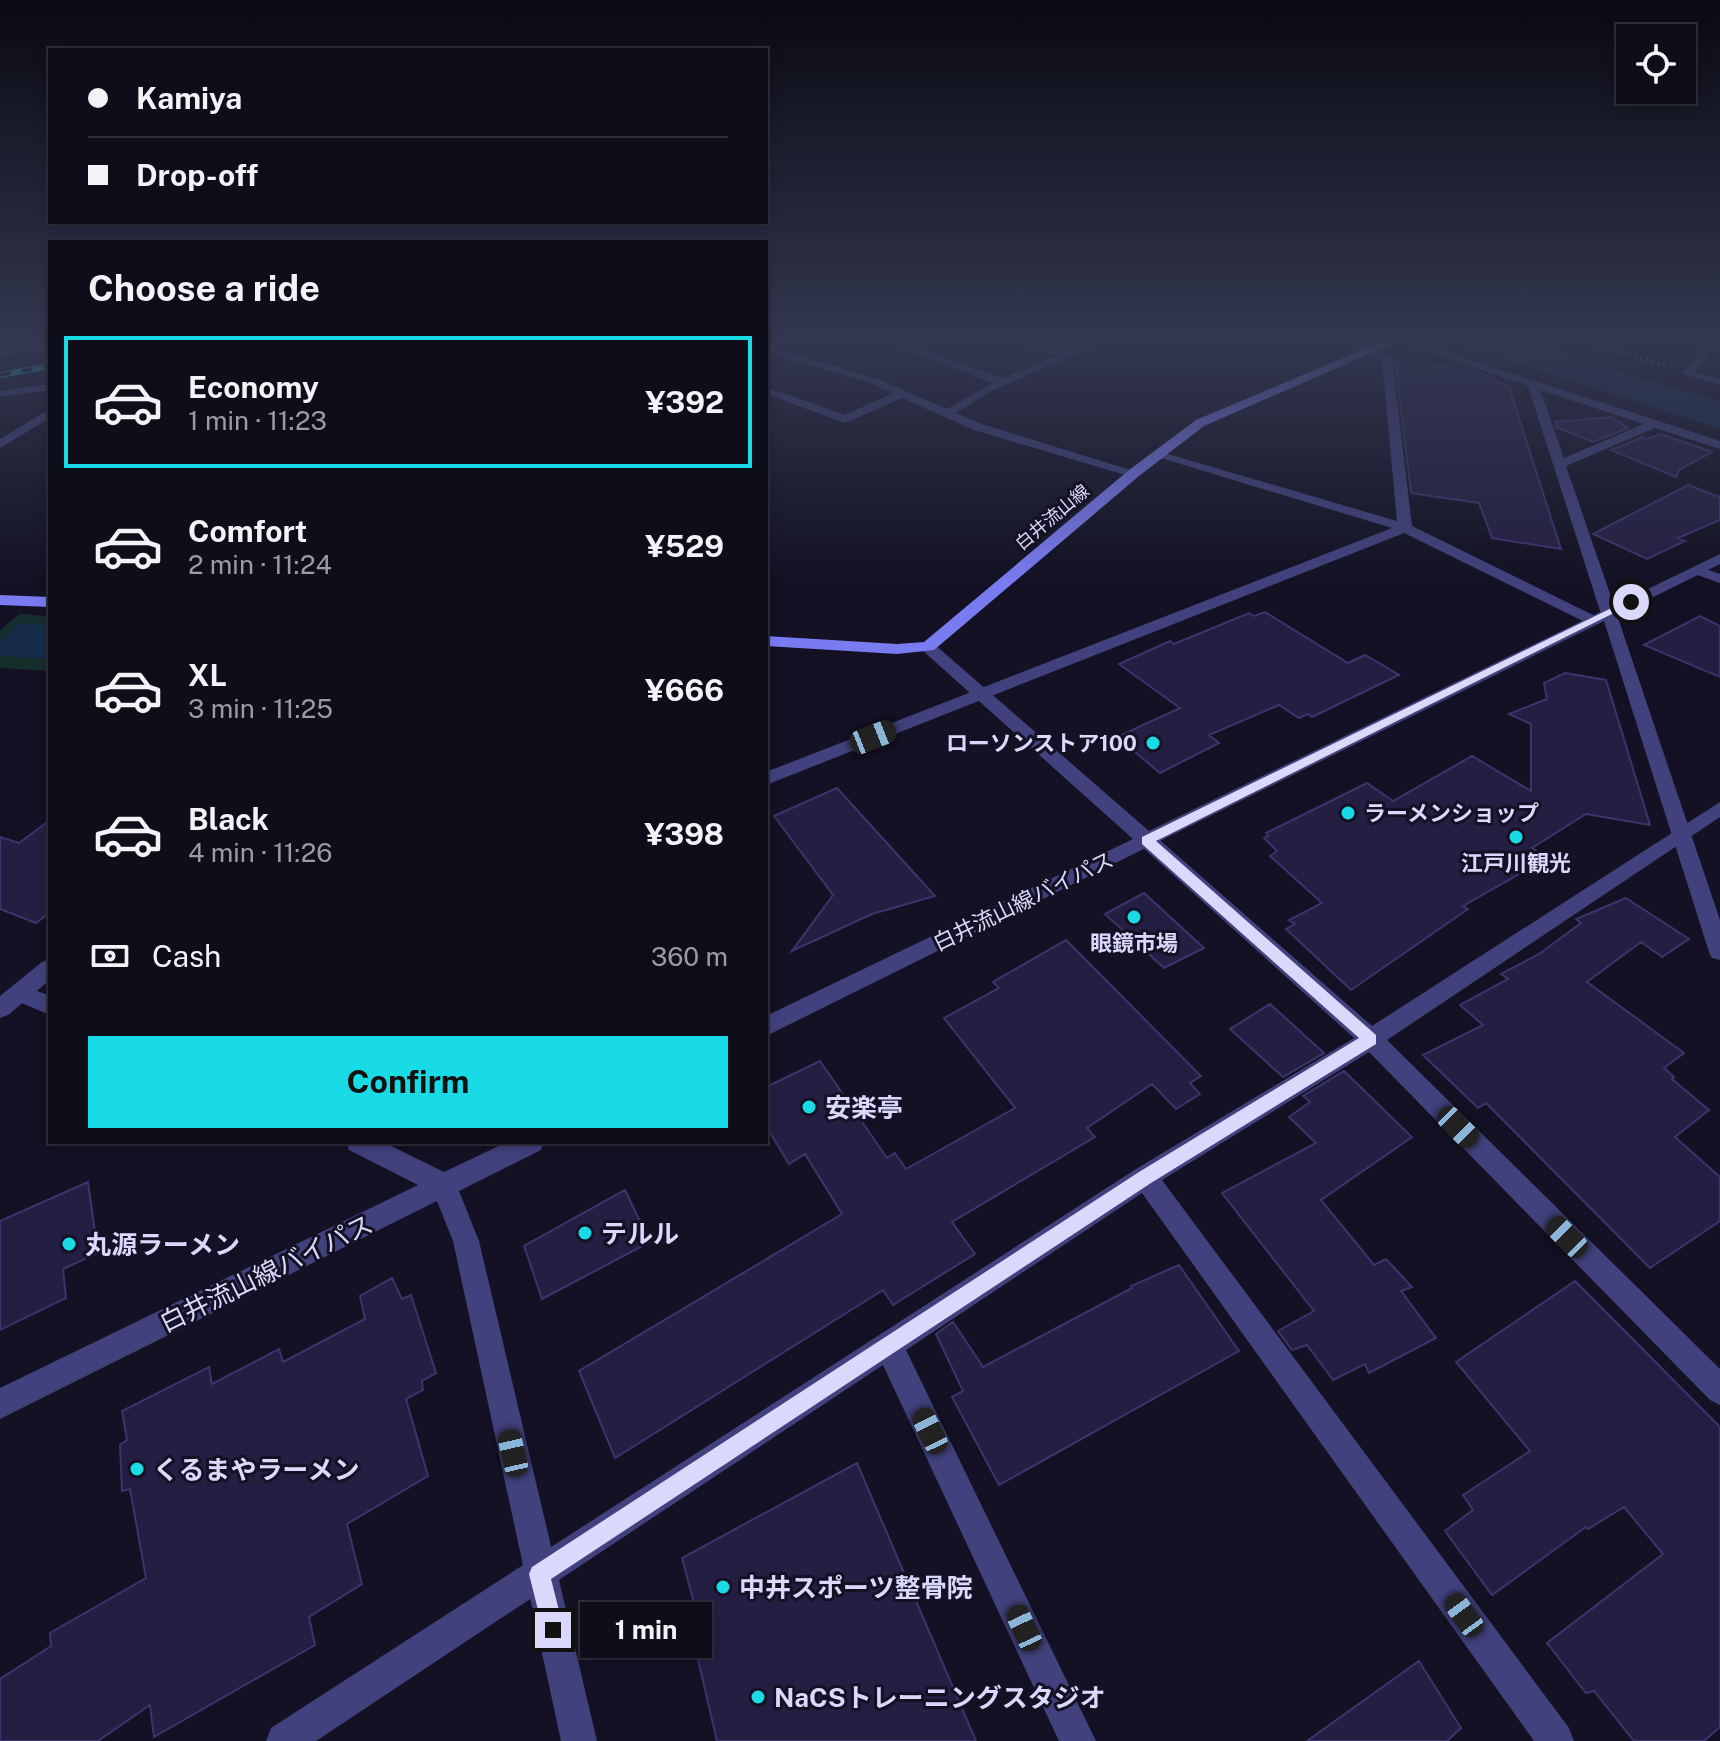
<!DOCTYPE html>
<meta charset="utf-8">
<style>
body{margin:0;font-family:"Public Sans","Noto Sans JP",sans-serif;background:#171623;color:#f1f3f6;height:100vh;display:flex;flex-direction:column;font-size:30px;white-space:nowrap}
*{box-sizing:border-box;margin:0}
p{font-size:26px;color:#9b9ca2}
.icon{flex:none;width:44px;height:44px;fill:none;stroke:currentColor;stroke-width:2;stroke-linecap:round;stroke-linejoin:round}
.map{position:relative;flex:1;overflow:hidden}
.side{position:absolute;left:48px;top:240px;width:720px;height:904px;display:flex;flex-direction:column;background:#0e0d1a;border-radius:0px;box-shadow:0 4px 12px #0003,0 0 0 2px #2e2d39}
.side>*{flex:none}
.banner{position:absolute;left:48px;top:48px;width:720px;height:176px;border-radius:0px;box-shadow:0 4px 12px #0003,0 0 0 2px #2e2d39;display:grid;align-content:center;height:176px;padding:0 40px;background:#0e0d1a}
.tools{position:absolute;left:1616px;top:24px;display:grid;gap:16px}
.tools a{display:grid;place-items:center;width:80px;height:80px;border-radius:0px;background:#0e0d1a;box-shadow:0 4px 12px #0003,0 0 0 2px #2e2d39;font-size:40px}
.end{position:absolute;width:36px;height:36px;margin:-18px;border:10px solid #dad8fb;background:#111;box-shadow:0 0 0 4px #111}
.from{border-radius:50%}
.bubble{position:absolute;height:56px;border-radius:0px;background:#0e0d1a;box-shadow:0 4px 12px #0003,0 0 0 2px #2e2d39;font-size:26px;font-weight:700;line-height:56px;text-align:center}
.car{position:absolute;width:24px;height:48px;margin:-24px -12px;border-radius:10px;box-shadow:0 0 6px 2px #0007;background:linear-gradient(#222 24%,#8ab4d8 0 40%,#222 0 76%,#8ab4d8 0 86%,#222 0)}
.banner b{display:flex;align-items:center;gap:28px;height:76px;font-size:30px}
.banner b+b{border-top:2px solid #2e2d39}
.banner i{width:20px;height:20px;background:#f1f3f6}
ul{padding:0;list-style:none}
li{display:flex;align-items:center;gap:24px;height:132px;margin:0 16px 12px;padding:0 24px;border:4px solid transparent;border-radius:0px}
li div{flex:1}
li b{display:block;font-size:30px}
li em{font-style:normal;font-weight:700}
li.selected{border-color:#19dbe5}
li>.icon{width:72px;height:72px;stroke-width:1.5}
h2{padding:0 40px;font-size:36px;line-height:96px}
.pay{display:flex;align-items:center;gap:20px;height:88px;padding:0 40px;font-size:30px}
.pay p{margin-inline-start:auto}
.button{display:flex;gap:16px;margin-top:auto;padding:16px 40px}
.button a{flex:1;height:92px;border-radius:0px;background:#19dbe5;color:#111;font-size:32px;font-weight:700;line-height:92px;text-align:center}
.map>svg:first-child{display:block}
.green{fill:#152d2b}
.water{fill:#162c49}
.building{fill:#241f42;stroke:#3c346c;stroke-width:2}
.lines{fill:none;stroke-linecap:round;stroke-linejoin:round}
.path{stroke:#3caa9e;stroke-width:3;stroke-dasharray:2 4;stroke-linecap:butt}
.service{fill:#41427d;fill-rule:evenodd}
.minor{fill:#41427d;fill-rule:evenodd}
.tertiary{fill:#41427d;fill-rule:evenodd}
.secondary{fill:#797cf0;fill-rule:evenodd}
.rail-casing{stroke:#19dbe5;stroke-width:6}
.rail{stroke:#131123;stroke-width:4;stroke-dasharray:11;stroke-linecap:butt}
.route{fill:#dad8fb}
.poi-dot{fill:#19dbe5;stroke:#131123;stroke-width:3}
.labels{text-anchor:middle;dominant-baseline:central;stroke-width:6;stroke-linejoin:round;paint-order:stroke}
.far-street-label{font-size:18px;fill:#dad8fb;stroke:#131123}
.poi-label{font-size:22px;font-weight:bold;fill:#dad8fb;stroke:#131123}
.street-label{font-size:22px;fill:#dad8fb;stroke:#131123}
.near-poi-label{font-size:26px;font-weight:bold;fill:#dad8fb;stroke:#131123;text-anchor:start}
.near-street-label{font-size:26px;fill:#dad8fb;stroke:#131123}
</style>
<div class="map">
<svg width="1720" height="1741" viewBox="0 0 1720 1741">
<rect width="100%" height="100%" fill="#131123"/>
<path class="green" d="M 20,614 L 50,616 L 50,671 L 0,668 L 0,630 Z"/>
<path class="water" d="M 1444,339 L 1517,339 L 1720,402 L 1720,429 Z
M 20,623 L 50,625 L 50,659 L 0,656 L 0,641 Z"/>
<path class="building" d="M 1395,360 L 1478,372 L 1509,387 L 1561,549 L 1492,538 L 1479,503 L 1411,493 Z
M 1611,417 L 1628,428 L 1593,442 L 1556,427 L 1555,422 Z
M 1661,434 L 1712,452 L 1679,470 L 1676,477 L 1611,450 L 1643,437 L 1647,439 Z
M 1688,485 L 1720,497 L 1720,520 L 1678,538 L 1685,541 L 1647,559 L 1593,534 Z
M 1265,612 L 1348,663 L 1365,655 L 1399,675 L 1312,717 L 1308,714 L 1299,718 L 1279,705 L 1209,735 L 1219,743 L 1160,773 L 1117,737 L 1180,708 L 1119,664 L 1170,641 L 1174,644 L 1249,613 L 1254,616 Z
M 1700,616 L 1720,626 L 1720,677 L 1644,645 Z
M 1565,673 L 1606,680 L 1650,825 L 1586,814 L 1532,848 L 1537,851 L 1533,853 L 1544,860 L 1463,906 L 1468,909 L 1351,990 L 1286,929 L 1295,924 L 1289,920 L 1322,903 L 1270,856 L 1277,851 L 1264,838 L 1268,836 L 1266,833 L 1367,783 L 1393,801 L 1472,756 L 1531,791 L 1531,724 L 1509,714 L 1547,699 L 1544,683 Z
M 837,788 L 935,896 L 872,914 L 792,951 L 833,895 L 774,816 Z
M 50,820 L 50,912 L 36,923 L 0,909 L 0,837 L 19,843 Z
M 1144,893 L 1204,948 L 1164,968 L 1105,914 Z
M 1626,898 L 1689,939 L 1662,957 L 1641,942 L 1587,982 L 1684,1053 L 1664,1068 L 1674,1077 L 1672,1079 L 1709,1110 L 1675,1137 L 1720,1177 L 1720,1221 L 1650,1268 L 1486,1103 L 1478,1108 L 1423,1055 L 1483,1025 L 1460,1005 L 1508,979 L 1501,974 L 1539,954 L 1581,923 L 1576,919 Z
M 1066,940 L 1201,1076 L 1190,1083 L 1200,1094 L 1176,1109 L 1152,1084 L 1087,1128 L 1095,1137 L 952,1222 L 975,1254 L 893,1305 L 883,1290 L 615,1458 L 579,1371 L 842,1214 L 805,1154 L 789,1164 L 766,1126 L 766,1087 L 820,1061 L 887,1158 L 895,1153 L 906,1169 L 1015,1108 L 944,1018 L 999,988 L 993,982 Z
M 1270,1004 L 1324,1053 L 1283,1077 L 1230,1029 Z
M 1344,1071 L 1412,1137 L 1321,1200 L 1374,1265 L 1386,1259 L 1412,1287 L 1401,1291 L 1436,1338 L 1369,1373 L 1365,1364 L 1333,1380 L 1307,1345 L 1292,1350 L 1278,1331 L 1314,1311 L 1222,1193 L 1316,1143 L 1289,1117 L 1310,1102 L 1303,1096 Z
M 88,1182 L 98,1253 L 63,1269 L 66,1298 L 0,1330 L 0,1221 Z
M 625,1190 L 650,1242 L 542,1299 L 524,1246 Z
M 1179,1265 L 1239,1351 L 999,1485 L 952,1397 L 963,1391 L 936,1334 L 953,1322 L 983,1367 L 1132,1288 L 1131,1286 Z
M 392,1278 L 402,1299 L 411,1295 L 436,1373 L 422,1381 L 423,1390 L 406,1399 L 428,1476 L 347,1524 L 362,1584 L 309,1617 L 315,1645 L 154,1737 L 150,1705 L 98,1741 L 0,1741 L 0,1679 L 51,1646 L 50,1633 L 146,1578 L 130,1489 L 122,1491 L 120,1445 L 127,1440 L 122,1411 L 209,1367 L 212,1384 L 279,1349 L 283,1362 L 365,1319 L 360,1296 Z
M 1575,1281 L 1720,1427 L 1720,1727 L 1704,1741 L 1634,1741 L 1594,1691 L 1586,1693 L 1547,1643 L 1663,1554 L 1624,1507 L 1588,1529 L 1586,1527 L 1492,1595 L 1445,1531 L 1473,1510 L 1463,1495 L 1530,1451 L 1456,1362 Z
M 857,1463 L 976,1741 L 717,1741 L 690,1625 L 698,1618 L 682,1558 Z
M 1419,1661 L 1461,1728 L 1447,1741 L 1307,1741 Z"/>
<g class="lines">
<path class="path" d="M 1577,339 L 1668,367"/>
<path class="service" d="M 50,384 L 50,390 L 0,397 L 0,391 Z"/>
<path class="minor" d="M 878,339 L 894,339 L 1003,378 L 1056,356 L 1012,339 L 1028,339 L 1065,352 L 1095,339 L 1110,339 L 989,392 L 956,413 L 982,424 L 1140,473 L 1129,476 L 974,430 L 902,398 L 845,423 L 766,394 L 766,387 L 845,415 L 893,393 L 870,383 L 767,352 L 766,350 L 771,347 L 878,379 L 947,409 L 993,383 Z
M 1343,339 L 1358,339 L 1392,357 L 1412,526 L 1599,618 L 1599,624 L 1589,624 L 1404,533 L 766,785 L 766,772 L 1392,528 L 1151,455 L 1161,452 L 1397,521 L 1382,359 Z
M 1392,339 L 1406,339 L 1720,441 L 1720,449 L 1655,428 L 1566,466 L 1617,614 L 1614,617 L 1609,619 L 1601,614 L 1528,386 ZM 1540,390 L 1644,424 L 1564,458 Z
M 1709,339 L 1720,339 L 1694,372 L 1720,379 L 1720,385 L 1682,373 Z
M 50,342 L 50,348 L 0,356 L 0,350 Z
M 50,409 L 50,418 L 0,448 L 0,439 Z
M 1697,566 L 1720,574 L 1720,583 L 1692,573 L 1690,570 Z
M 1720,802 L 1720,817 L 1387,1040 L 1720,1369 L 1720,1405 L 1710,1400 L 1369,1052 L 1162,1180 L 1569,1728 L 1574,1741 L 1534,1741 L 1142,1193 L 906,1350 L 1096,1741 L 1059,1741 L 883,1365 L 316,1741 L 266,1741 L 271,1728 L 1136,1169 L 1354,1038 L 1140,845 L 1137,840 L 1140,835 L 1154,835 L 1372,1026 Z
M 50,959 L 50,980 L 8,1015 L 0,1018 L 0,996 L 42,962 Z"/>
<path class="tertiary" d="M 1720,554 L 1720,564 L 1617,615 L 1720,920 L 1720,960 L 1712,958 L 1709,952 L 1604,621 L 766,1036 L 766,1016 L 1133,839 L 922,650 L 922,644 L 934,644 L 1149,831 Z
M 20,984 L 50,996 L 50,1015 L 12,999 L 9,993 L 12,987 Z
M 346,1142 L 383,1142 L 444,1172 L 507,1142 L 544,1142 L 541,1150 L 459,1191 L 479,1241 L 597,1741 L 561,1741 L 453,1241 L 437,1201 L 0,1419 L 0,1388 L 418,1185 L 349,1150 Z"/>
<path class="secondary" d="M 1388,339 L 1403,339 L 1204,426 L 1139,476 L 934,650 L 897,654 L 766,646 L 766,636 L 897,644 L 924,642 L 1129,470 L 1196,420 Z
M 0,595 L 50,597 L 50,607 L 0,605 Z"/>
<g class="rail-casing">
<path id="rail" d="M 0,375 L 50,366"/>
</g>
<use href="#rail" class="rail"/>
</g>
<linearGradient id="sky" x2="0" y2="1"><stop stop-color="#0a0913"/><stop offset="0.58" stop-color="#333850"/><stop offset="1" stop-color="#333850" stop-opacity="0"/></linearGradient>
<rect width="1720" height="583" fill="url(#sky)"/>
<path class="route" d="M 1628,600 L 1636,602 L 1156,841 L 1376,1035 L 1376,1044 L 1151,1183 L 551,1579 L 564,1630 L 561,1638 L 553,1641 L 545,1638 L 529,1574 L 532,1567 L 1139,1172 L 1359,1038 L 1142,844 L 1142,837 Z"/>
<g class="poi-dot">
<circle cx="1153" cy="743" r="8"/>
<circle cx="1348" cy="813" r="8"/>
<circle cx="1516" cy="837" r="8"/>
<circle cx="1134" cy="917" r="8"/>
<circle cx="809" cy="1107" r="8"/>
<circle cx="585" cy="1233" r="8"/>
<circle cx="69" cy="1244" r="8"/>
<circle cx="137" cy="1469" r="8"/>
<circle cx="723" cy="1587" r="8"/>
<circle cx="758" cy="1697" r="8"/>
</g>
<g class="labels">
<g class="far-street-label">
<text transform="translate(1052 517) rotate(-40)">白井流山線</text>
</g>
<g class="poi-label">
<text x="1137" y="743" text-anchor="end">ローソンストア100</text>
<text x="1364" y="813" text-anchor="start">ラーメンショップ</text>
<text x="1516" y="863">江戸川観光</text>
<text x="1134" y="943">眼鏡市場</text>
</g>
<g class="street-label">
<text transform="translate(1023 901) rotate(-26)">白井流山線バイパス</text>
</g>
<g class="near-poi-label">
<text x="825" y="1107">安楽亭</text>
<text x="601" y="1233">テルル</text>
<text x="85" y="1244">丸源ラーメン</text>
<text x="153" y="1469">くるまやラーメン</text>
<text x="739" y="1587">中井スポーツ整骨院</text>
<text x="774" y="1697">NaCSトレーニングスタジオ</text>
</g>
<g class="near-street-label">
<text transform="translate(266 1273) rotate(-26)">白井流山線バイパス</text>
</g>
</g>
</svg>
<div class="tools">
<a><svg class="icon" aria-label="locate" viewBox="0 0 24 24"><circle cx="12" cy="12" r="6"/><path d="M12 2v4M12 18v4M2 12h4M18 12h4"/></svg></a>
</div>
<i class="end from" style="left:1631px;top:602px"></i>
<i class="end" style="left:553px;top:1630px"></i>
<div class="bubble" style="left:580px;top:1602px;width:132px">1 min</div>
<i class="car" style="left:873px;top:737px;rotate:68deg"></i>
<i class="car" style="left:1458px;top:1127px;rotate:135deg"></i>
<i class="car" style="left:1567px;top:1237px;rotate:315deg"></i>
<i class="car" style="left:930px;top:1431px;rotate:334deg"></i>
<i class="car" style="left:513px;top:1453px;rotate:347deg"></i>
<i class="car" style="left:1464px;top:1615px;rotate:324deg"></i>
<i class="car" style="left:1024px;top:1628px;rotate:335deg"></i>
<div class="banner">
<b><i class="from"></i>Kamiya</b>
<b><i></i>Drop-off</b>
</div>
<section class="side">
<h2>Choose a ride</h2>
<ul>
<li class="selected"><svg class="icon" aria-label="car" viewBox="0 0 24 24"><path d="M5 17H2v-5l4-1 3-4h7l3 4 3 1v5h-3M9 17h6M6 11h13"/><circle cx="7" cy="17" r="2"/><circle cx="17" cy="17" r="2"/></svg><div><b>Economy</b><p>1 min · 11:23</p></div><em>¥392</em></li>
<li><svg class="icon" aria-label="car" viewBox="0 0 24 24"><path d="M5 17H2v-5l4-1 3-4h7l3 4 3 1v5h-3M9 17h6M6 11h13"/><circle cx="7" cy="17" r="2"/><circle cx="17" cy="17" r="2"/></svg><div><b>Comfort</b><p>2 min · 11:24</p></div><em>¥529</em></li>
<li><svg class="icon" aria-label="car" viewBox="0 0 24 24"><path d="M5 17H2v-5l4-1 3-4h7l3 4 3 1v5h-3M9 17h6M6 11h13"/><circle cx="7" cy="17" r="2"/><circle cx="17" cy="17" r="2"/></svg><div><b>XL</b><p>3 min · 11:25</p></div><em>¥666</em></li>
<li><svg class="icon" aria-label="car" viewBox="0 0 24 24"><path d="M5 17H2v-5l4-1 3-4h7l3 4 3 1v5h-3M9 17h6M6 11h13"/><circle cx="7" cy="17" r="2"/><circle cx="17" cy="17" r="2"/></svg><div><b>Black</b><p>4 min · 11:26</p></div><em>¥398</em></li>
</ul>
<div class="pay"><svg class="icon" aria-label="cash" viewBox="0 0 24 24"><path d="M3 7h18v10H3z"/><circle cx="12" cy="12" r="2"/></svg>Cash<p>360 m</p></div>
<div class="button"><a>Confirm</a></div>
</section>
</div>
